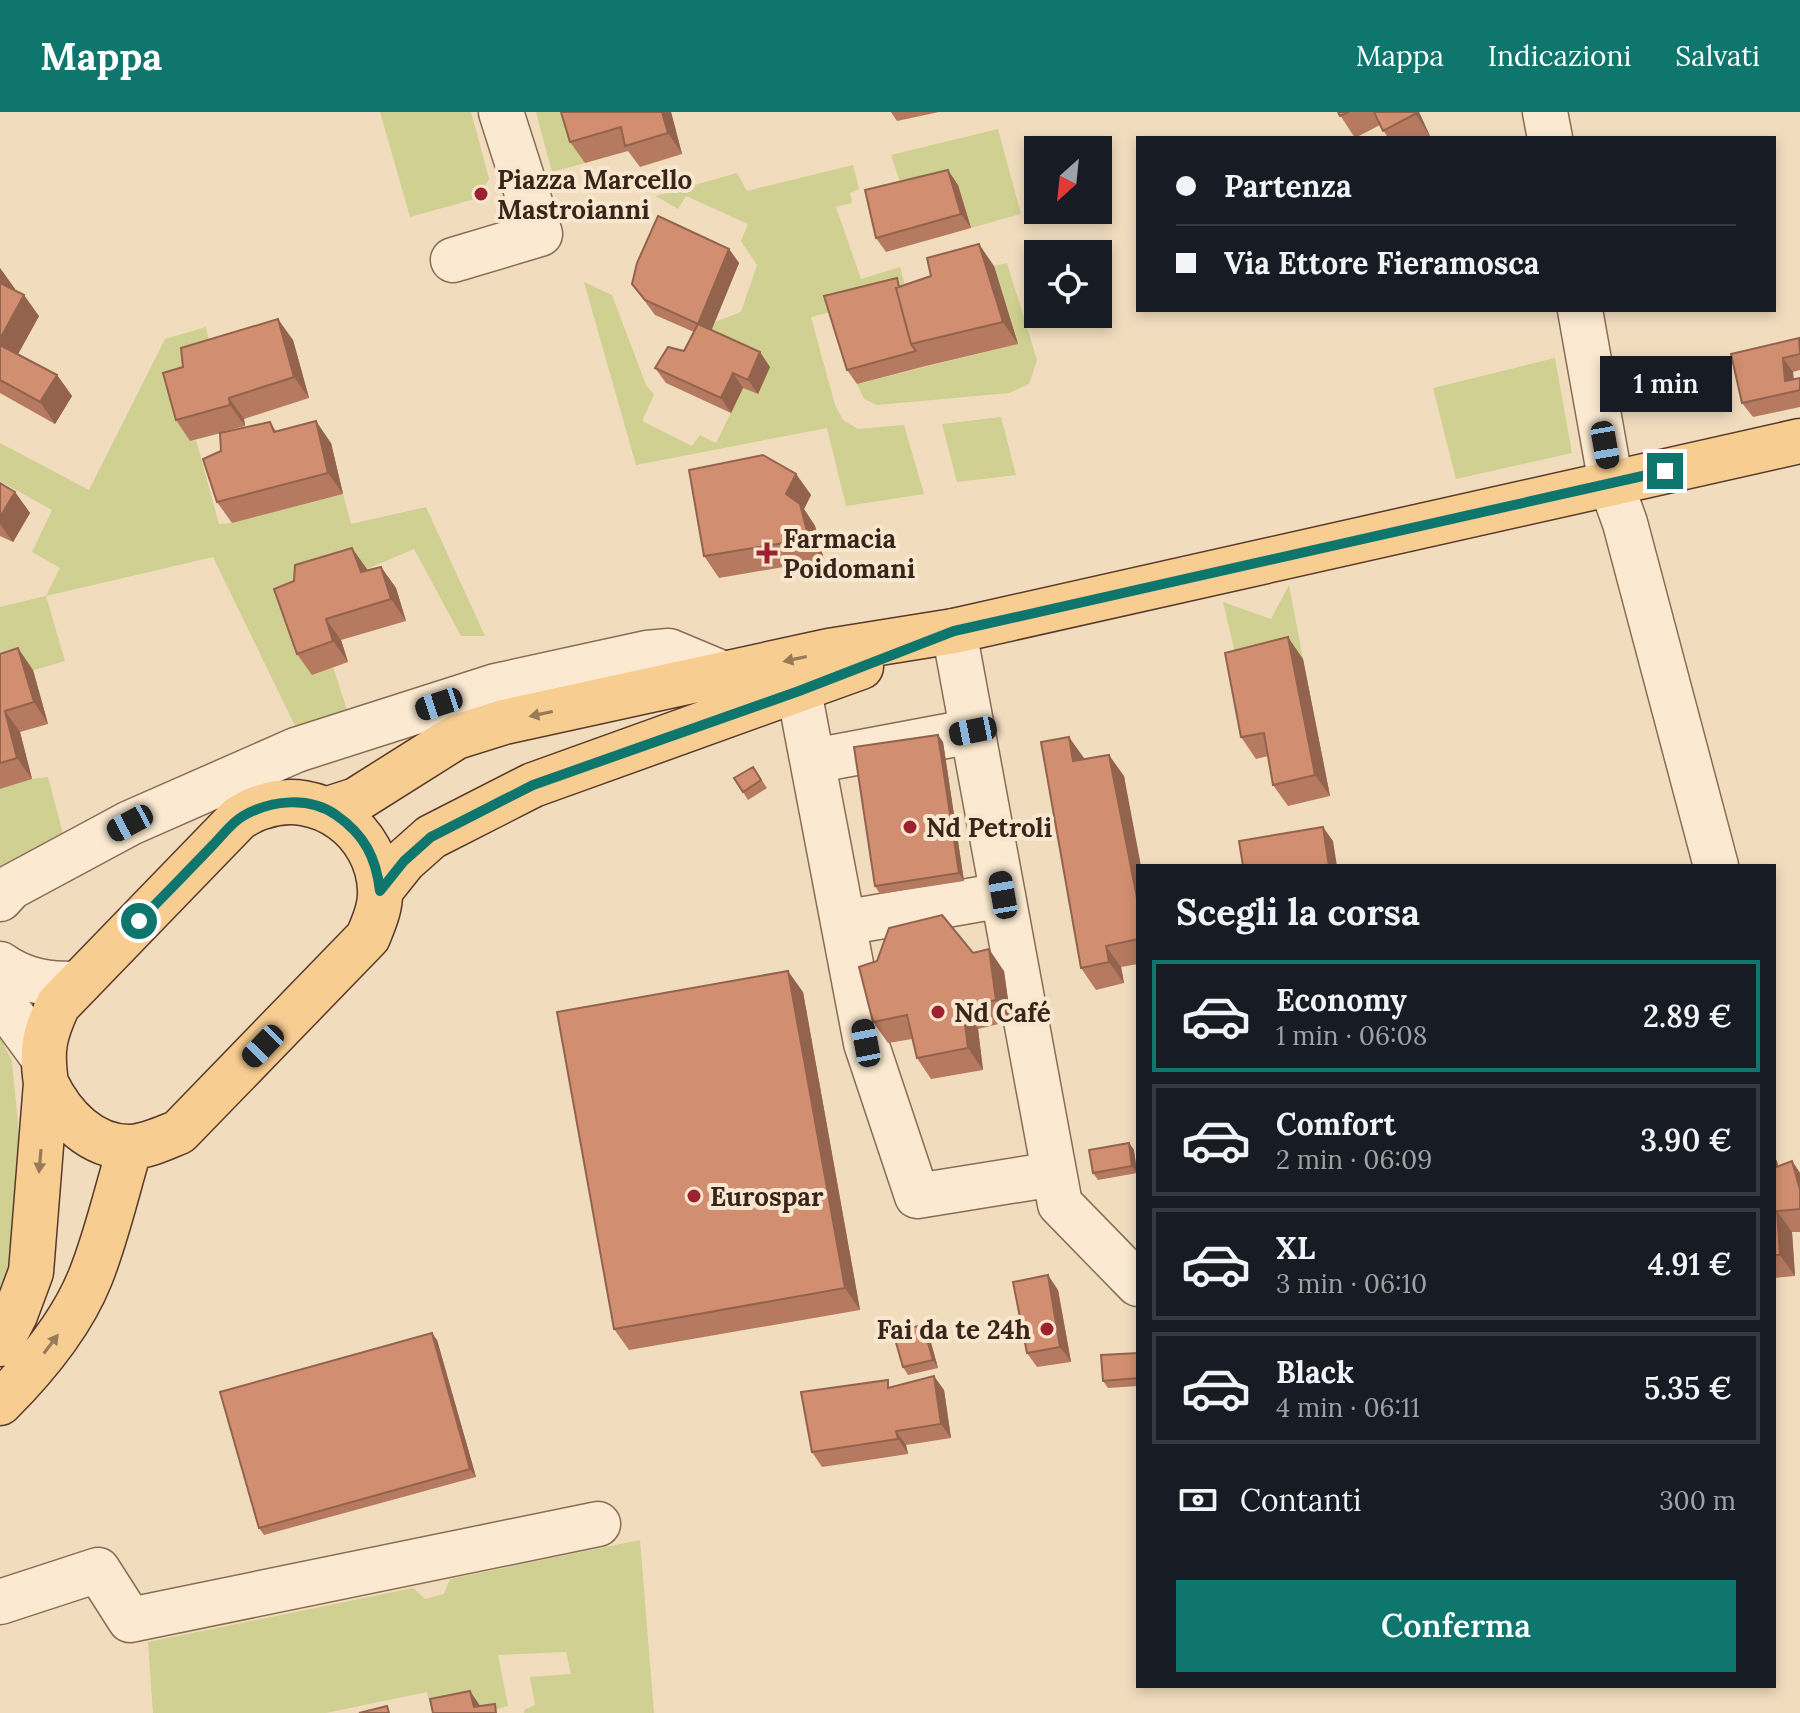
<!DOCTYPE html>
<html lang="it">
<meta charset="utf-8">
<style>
body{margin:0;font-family:Lora,serif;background:#20242c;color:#f1f3f6;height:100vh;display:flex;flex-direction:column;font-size:30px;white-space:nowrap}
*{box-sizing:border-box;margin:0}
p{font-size:26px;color:#9ea1a6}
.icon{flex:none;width:44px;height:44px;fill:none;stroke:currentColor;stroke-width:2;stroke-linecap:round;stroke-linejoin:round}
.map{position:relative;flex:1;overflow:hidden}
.sheet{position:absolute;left:1136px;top:752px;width:640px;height:824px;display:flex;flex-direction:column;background:#171b24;border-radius:0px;box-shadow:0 4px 12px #0003}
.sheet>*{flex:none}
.banner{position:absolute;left:1136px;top:24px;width:640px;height:176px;border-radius:0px;box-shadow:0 4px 12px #0003;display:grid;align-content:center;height:176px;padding:0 40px;background:#171b24}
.needle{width:52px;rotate:207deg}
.tools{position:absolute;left:1024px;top:24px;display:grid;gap:16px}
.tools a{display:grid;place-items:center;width:88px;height:88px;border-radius:0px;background:#171b24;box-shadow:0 4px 12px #0003;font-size:40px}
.end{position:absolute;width:36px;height:36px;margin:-18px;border:10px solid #0f766e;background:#fff;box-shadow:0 0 0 4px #fff}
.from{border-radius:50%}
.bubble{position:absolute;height:56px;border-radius:0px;background:#171b24;box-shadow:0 4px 12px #0003;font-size:26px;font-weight:600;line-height:56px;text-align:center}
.car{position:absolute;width:24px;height:48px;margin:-24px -12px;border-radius:10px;box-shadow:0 0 6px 2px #0007;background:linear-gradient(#222 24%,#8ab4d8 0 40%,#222 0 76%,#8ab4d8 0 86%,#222 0)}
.banner b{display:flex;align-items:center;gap:28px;height:76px;font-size:30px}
.banner b+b{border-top:2px solid #363941}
.banner i{width:20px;height:20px;background:#f1f3f6}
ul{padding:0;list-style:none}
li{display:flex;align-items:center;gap:24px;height:112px;margin:0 16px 12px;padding:0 24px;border:4px solid #363941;border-radius:0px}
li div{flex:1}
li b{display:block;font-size:30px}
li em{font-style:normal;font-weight:600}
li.on{border-color:#0f766e}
li>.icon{width:72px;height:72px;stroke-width:1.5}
h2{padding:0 40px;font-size:36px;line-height:96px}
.pay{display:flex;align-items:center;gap:20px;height:88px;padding:0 40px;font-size:30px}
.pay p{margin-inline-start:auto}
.action{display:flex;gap:16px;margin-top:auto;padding:16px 40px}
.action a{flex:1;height:92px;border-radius:0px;background:#0f766e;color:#fff;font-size:32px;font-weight:600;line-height:92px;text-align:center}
header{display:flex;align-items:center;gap:48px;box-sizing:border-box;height:112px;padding:0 40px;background:#0f766e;color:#fff}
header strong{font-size:38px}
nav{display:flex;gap:44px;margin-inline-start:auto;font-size:28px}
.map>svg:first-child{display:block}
.green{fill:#cfd091}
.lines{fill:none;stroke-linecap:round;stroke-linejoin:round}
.minor-casing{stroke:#8a6c55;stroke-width:47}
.major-casing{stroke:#583a2a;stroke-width:47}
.minor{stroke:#fbead1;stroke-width:44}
.major{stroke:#f8cd92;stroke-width:44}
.wall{fill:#b57a60}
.shaded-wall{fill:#93634e}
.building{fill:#d28e70;stroke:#93634e;stroke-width:2}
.oneway{fill:#987a56}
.route{stroke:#0f766e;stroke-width:10}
.poi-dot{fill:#9e212f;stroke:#f8e7ce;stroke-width:3}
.labels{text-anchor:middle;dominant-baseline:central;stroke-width:8;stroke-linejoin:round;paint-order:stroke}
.poi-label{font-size:26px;font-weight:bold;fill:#39261b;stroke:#f8e7ce;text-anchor:start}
</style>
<header>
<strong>Mappa</strong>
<nav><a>Mappa</a><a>Indicazioni</a><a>Salvati</a></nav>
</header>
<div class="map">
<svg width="1800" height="1601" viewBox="0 0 1800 1601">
<rect width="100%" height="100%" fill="#f1dcbe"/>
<path class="green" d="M 380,0 L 471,0 L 489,67 L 478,86 L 410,105 Z
M 536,0 L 587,0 L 585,51 L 552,60 Z
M 998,17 L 1021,102 L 971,116 L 958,73 L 905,85 L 891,43 Z
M 853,53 L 859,77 L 850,81 L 852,91 L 836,95 L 861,167 L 900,155 L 907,181 L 811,205 L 835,293 L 843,308 L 858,317 L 904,313 L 924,382 L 846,394 L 827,316 L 636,353 L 584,170 L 612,183 L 646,273 L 654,283 L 642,309 L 692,334 L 700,323 L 716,331 L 743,276 L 758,282 L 708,227 L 715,210 L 741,200 L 757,153 L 741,129 L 748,112 L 686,84 L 678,97 L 656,84 L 737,61 L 747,79 Z
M 1007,151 L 1037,248 L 1029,272 L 1009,281 L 877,293 L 864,287 L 857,272 L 1017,232 L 994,154 Z
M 206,215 L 214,252 L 190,329 L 196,328 L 219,412 L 232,411 L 343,382 L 351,412 L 426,395 L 485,524 L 461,524 L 414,437 L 367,457 L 312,563 L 333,555 L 348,601 L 297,618 L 213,445 L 46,484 L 65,549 L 0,568 L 0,495 L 46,484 L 60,456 L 32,440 L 52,398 L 0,369 L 0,331 L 89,378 L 165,227 Z
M 1555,246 L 1572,341 L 1456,367 L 1433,276 Z
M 1001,305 L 1016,363 L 957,370 L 942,312 Z
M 1289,473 L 1303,547 L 1240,562 L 1223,490 L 1271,507 Z
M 48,665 L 64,725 L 23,748 L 0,756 L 0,677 L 32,667 Z
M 0,925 L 12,949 L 19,1023 L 12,1143 L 0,1185 Z
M 640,1428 L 654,1601 L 524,1601 L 524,1598 L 535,1593 L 530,1565 L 571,1562 L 566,1540 L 498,1543 L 508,1594 L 483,1601 L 432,1601 L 427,1580 L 326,1601 L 153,1601 L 148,1530 L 413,1476 L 425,1487 L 444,1482 L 450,1467 Z"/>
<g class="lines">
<g class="minor-casing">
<path id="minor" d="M 1545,0 L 1550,26
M 453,148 L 540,122 L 501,0
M 1580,198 L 1611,372 L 1625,411 L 1716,754
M 954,519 L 1060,1092 L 1138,1172
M 799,579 L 866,931 L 917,1084 L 1054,1062
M 813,649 L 973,619
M 0,787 L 11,775 L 130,711 L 296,638 L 496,574 L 647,541 L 669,539 L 724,562
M 843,811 L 1003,783
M 0,852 C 24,869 51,874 79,871
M 0,887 L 42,944
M 0,1490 L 98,1458 L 130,1508 L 598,1412"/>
</g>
<g class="major-casing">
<path id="major" d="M 328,697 L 356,688 L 456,625 L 504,610 L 829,539 L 954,519 L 1800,329
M 380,779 L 404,749 L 431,725 L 533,673 L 861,555
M 0,1232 L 15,1203 L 31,1160 L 46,971 C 41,938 44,923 58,893 L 239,706 C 246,702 254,697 262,695 C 319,675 378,719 380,778 C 381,795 374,810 368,825 L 179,1020 C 164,1026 148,1034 131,1035 C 91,1036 62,1004 46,971
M 0,1291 C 36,1255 71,1213 90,1166 C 107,1124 117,1078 130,1035"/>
</g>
<use href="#minor" class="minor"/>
<use href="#major" class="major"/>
</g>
<path class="wall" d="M 561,0 L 671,0 L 682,42 L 640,55 L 628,39 L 585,51 L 570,30 Z
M 891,0 L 939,0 L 897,9 Z
M 1338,0 L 1419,0 L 1430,24 L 1425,26 L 1388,26 L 1380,13 L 1355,26 Z
M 958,73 L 971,116 L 886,140 L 876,126 Z
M 729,137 L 739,151 L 711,218 L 770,255 L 758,282 L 743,276 L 731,301 L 666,271 L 655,256 L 684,239 L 694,220 L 655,203 L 632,172 Z
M 994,154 L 1018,232 L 926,254 L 857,272 L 847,258 L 902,174 Z
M 0,156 L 15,177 L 14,178 L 39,204 L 18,242 L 57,263 L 72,284 L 55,312 L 0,281 Z
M 293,228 L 309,286 L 244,307 L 245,314 L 225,319 L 270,310 L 276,319 L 331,331 L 343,382 L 232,411 L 217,390 L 221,339 L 221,321 L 190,329 L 176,308 Z
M 1800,228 L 1800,258 L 1793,260 L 1794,267 L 1800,266 L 1800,295 L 1753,305 L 1742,291 Z
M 796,362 L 811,383 L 804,397 L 815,414 L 824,448 L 719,466 L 704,444 Z
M 0,371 L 15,380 L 30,401 L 13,430 L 0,424 Z
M 381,455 L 396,476 L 406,509 L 341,528 L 348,550 L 312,563 L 297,542 L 367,458 Z
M 0,542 L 33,558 L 48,612 L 20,620 L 32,667 L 0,677 Z
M 1303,547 L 1330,684 L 1288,694 L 1273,673 L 1268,644 L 1256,647 L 1241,625 Z
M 938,623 L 943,630 L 964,769 L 880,782 L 875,774 Z
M 1084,647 L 1124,664 L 1138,754 L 1138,852 L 1121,855 L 1124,871 L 1096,878 L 1081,856 Z
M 753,655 L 767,676 L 748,688 L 743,680 Z
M 973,841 L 1004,859 L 1011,909 L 978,917 L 983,958 L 931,967 L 917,946 L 912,927 L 888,931 L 873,910 Z
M 803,880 L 860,1198 L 629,1238 L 614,1217 Z
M 1129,1031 L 1134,1038 L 1137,1061 L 1098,1068 L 1093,1061 Z
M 1774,1045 L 1777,1049 L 1778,1054 L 1792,1049 L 1800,1061 L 1800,1120 L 1792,1120 L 1795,1164 L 1774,1166 Z
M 1058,1178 L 1071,1250 L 1037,1255 L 1027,1241 Z
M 928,1220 L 938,1256 L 908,1263 L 903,1255 Z
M 437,1228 L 476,1365 L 264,1423 L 259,1416 Z
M 1138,1241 L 1138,1274 L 1108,1276 L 1103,1269 Z
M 893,1275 L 944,1278 L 951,1326 L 906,1333 L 908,1342 L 822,1355 L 812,1340 Z"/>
<path class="shaded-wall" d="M 662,0 L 671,0 L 682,42 L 668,21 Z
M 1414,0 L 1419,0 L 1430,24 Z
M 948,58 L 958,73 L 971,116 L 961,102 Z
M 979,132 L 994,154 L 1018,232 L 1003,210 Z
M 729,137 L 739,151 L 708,227 L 698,212 Z
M 0,156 L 15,177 L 7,188 L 0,178 Z
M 24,183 L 39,204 L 12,253 L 0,235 L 0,227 Z
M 278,207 L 293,228 L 309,286 L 294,265 Z
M 760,240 L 770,255 L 758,282 L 748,268 Z
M 1783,246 L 1793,260 L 1794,280 L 1785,269 Z
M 733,261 L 743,276 L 731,301 L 721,286 Z
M 57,263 L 72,284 L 55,312 L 40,290 Z
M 229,286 L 244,307 L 245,314 L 230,293 Z
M 316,309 L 331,331 L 343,382 L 328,361 Z
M 796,362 L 811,383 L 804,397 L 815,414 L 824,448 L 809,427 L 786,382 Z
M 15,380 L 30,401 L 13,430 L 0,412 L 0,405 Z
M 352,436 L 367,457 L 376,481 L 361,460 Z
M 381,455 L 396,476 L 406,509 L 391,487 Z
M 326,507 L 341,528 L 348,550 L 333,529 Z
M 1288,525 L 1303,547 L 1330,684 L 1315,663 Z
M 18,536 L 33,558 L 48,612 L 34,590 Z
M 5,599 L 20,620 L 32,667 L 17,646 Z
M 938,623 L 943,630 L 964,769 L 959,761 Z
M 1069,625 L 1084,646 L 1088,671 L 1073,649 Z
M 1109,643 L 1124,664 L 1141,754 L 1138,754 L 1138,791 Z
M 1323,715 L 1333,729 L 1337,754 L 1329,754 Z
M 1106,834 L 1121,855 L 1124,871 L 1109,850 Z
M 989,837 L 1004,859 L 1011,909 L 996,888 Z
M 788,859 L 803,880 L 860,1198 L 845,1176 Z
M 963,896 L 978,917 L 983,958 L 968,936 Z
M 1129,1031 L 1134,1038 L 1137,1061 L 1132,1054 Z
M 1774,1045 L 1777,1049 L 1783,1079 L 1774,1067 Z
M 1792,1049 L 1800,1061 L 1800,1078 Z
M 1777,1099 L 1792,1120 L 1795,1164 L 1780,1143 Z
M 1048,1163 L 1058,1178 L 1071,1250 L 1060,1235 Z
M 923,1213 L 928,1220 L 938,1256 L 933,1248 Z
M 432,1221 L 437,1228 L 476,1365 L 470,1357 Z
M 934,1264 L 944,1278 L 951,1326 L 941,1312 Z
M 896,1319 L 906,1333 L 908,1342 L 898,1327 Z
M 470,1579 L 485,1601 L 474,1595 Z"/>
<path class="building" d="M 561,0 L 662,0 L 668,21 L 625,34 L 621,15 L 570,30 Z
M 1338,0 L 1349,0 L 1340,4 Z
M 1374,0 L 1414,0 L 1415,2 L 1383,19 Z
M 948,58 L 961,102 L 876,126 L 865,78 Z
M 658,104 L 729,137 L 698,212 L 645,188 L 632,172 L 637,151 Z
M 979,132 L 1003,210 L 911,232 L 896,176 L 931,164 L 927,146 Z
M 897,166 L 899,175 L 896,176 L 911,232 L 916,239 L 847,258 L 824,184 Z
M 0,171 L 24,183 L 0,227 Z
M 278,207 L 294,265 L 229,286 L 230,293 L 176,308 L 163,261 L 183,255 L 181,236 Z
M 698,212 L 760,240 L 748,268 L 733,261 L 721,286 L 655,256 L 668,235 L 684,239 Z
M 1799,226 L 1800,242 L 1783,246 L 1785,269 L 1800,266 L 1800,278 L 1742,291 L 1731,242 Z
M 0,233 L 57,263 L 40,290 L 0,268 Z
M 316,309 L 328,361 L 217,390 L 203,347 L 221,339 L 220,321 L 270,310 L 274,320 Z
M 763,343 L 796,362 L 786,382 L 800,392 L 809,427 L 704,444 L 689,358 Z
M 0,371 L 15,380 L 0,405 Z
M 352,436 L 361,460 L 381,455 L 391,487 L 326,507 L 333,529 L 297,542 L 274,477 L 294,469 L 295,453 Z
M 1288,525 L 1315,663 L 1273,673 L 1264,621 L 1241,625 L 1225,541 Z
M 18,536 L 34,590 L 5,599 L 17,646 L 0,651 L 0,542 Z
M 938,623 L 959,761 L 875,774 L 854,635 Z
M 1069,625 L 1073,649 L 1109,643 L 1138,791 L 1138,827 L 1106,834 L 1109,850 L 1081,856 L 1041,630 Z
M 753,655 L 761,668 L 743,680 L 734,666 Z
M 1323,715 L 1329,754 L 1243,754 L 1239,729 Z
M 942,803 L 973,841 L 989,837 L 996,888 L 963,896 L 968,936 L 917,946 L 907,903 L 873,910 L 859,855 L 877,849 L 889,816 Z
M 788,859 L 845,1176 L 614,1217 L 557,900 Z
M 1129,1031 L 1132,1054 L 1093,1061 L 1089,1038 Z
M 1792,1049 L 1800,1078 L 1800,1097 L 1777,1099 L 1780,1143 L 1774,1143 L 1774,1056 Z
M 1048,1163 L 1060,1235 L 1027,1241 L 1013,1170 Z
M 923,1213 L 933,1248 L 903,1255 L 893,1220 Z
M 432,1221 L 470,1357 L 259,1416 L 220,1280 Z
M 1138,1241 L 1138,1266 L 1103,1269 L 1101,1243 Z
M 934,1264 L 941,1312 L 896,1319 L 898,1327 L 812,1340 L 801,1280 L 888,1268 L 888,1276 Z
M 470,1579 L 474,1595 L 495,1592 L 496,1601 L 433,1601 L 430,1587 Z
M 387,1594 L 389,1601 L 359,1601 Z"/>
<defs><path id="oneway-solid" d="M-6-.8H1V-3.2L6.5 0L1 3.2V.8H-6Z" transform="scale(2)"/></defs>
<g class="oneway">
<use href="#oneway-solid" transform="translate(795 547) rotate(168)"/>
<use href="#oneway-solid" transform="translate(541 602) rotate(168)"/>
<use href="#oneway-solid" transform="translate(40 1049) rotate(95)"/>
<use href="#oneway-solid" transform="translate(51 1232) rotate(-53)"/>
</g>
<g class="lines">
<path class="route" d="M 139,809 C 164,784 188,759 212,734 C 222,724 231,711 243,704 C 271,688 309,684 336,703 C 365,723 376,746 380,779 L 404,749 L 431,725 L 533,673 L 799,579 L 954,519 L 1665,359"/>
</g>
<g class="poi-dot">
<circle cx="481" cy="82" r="8"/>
<path d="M763 429h8v8h8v8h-8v8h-8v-8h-8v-8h8z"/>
<circle cx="910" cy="715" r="8"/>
<circle cx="938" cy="900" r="8"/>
<circle cx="694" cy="1084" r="8"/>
<circle cx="1047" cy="1217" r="8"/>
</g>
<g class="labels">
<g class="poi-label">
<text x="497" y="67">Piazza Marcello<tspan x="497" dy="30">Mastroianni</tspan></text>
<text x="783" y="426">Farmacia<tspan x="783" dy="30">Poidomani</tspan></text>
<text x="926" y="715">Nd Petroli</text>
<text x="954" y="900">Nd Café</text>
<text x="710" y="1084">Eurospar</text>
<text x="1031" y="1217" text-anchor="end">Fai da te 24h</text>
</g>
</g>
</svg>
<div class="tools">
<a><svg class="needle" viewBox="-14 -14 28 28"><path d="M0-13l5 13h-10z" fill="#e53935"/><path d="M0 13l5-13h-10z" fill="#9ea1a6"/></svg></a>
<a><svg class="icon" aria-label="locate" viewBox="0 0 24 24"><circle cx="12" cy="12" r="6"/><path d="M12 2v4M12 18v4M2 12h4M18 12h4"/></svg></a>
</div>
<i class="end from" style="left:139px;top:809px"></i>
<i class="end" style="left:1665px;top:359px"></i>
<div class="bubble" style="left:1600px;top:244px;width:132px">1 min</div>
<i class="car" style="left:1605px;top:333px;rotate:170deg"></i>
<i class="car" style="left:439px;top:592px;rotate:252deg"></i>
<i class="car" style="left:973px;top:619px;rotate:259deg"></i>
<i class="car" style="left:130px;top:711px;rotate:242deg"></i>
<i class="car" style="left:1003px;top:783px;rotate:350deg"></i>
<i class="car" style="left:866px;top:931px;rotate:349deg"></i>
<i class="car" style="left:263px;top:934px;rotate:224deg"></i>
<div class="banner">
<b><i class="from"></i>Partenza</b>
<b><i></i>Via Ettore Fieramosca</b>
</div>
<section class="sheet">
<h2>Scegli la corsa</h2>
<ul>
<li class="on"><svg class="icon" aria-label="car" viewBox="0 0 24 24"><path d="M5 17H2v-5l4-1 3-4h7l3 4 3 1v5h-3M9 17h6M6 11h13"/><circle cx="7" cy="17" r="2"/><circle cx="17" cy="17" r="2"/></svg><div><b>Economy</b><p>1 min · 06:08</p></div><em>2.89 €</em></li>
<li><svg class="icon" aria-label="car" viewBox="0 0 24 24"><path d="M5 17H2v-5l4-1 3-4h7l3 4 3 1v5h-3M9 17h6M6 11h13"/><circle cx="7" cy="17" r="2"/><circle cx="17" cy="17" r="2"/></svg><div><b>Comfort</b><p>2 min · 06:09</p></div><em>3.90 €</em></li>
<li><svg class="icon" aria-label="car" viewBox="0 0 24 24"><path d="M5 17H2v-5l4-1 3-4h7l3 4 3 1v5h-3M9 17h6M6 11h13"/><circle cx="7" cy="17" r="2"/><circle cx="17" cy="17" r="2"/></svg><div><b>XL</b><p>3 min · 06:10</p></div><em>4.91 €</em></li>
<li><svg class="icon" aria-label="car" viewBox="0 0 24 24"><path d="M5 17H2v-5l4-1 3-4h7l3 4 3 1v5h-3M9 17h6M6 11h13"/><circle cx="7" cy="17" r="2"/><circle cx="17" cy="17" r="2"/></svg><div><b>Black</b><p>4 min · 06:11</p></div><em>5.35 €</em></li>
</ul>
<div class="pay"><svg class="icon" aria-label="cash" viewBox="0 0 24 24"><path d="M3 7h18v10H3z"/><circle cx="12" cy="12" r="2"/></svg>Contanti<p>300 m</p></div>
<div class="action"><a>Conferma</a></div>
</section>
</div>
